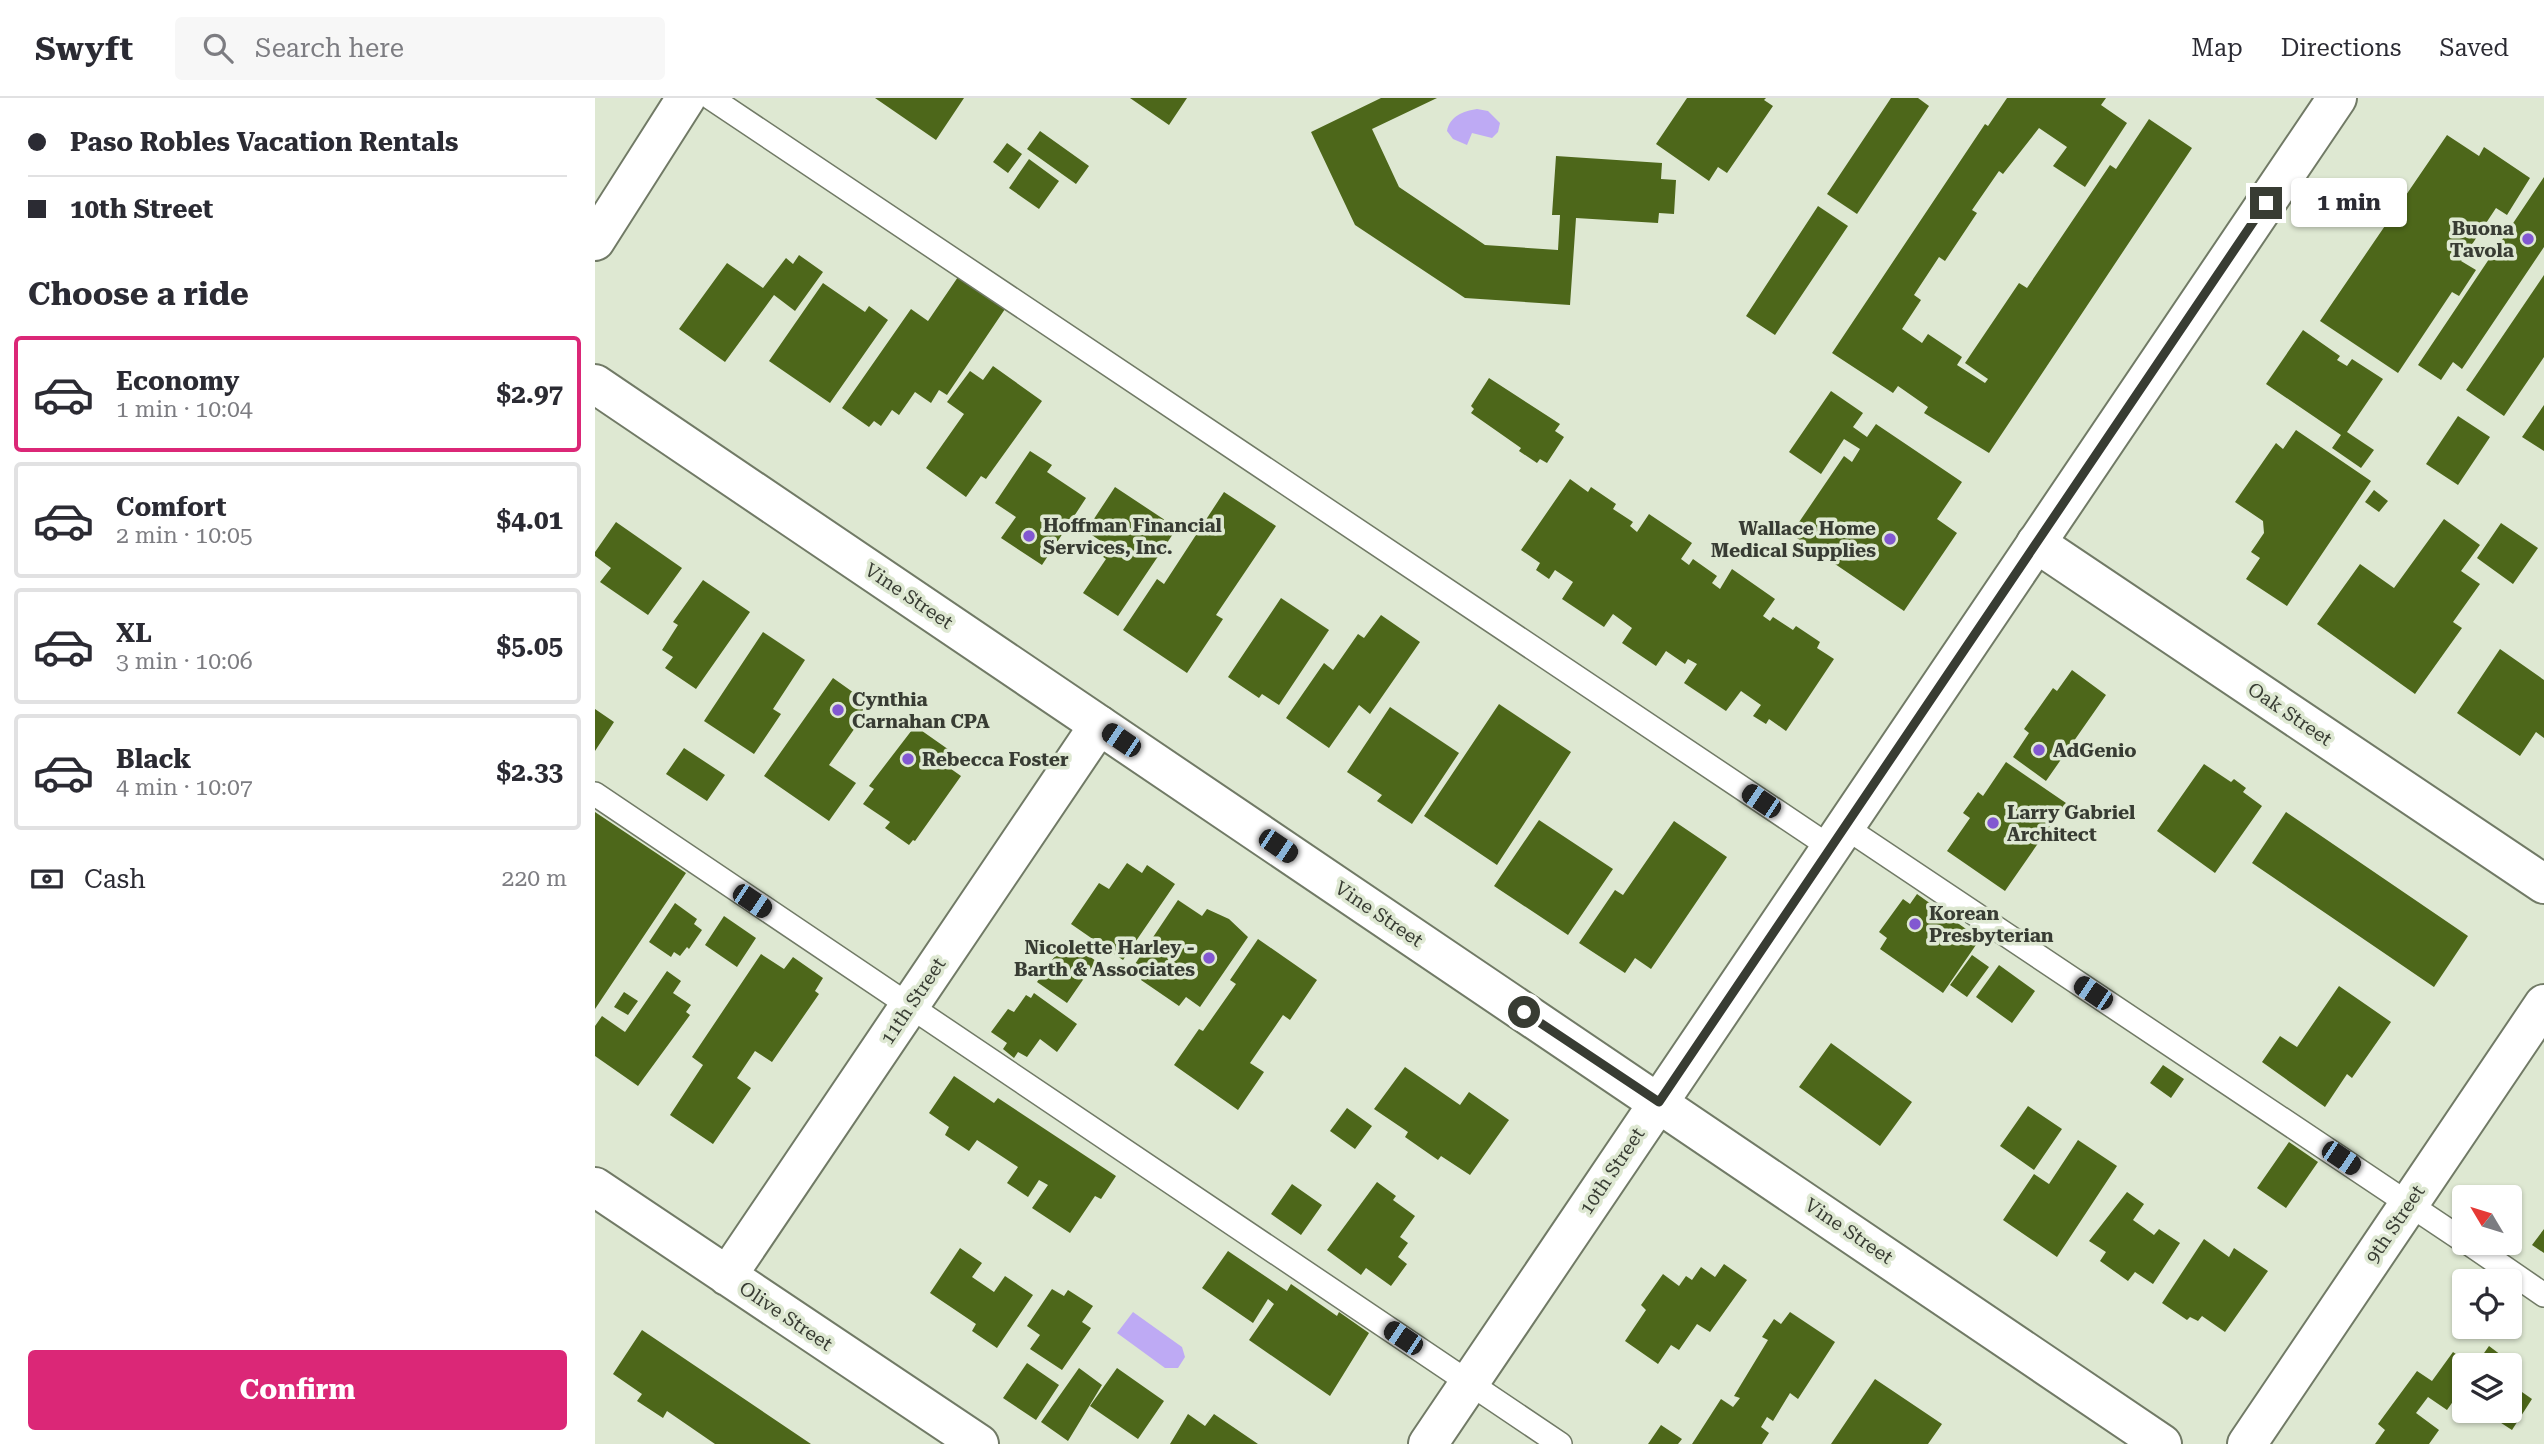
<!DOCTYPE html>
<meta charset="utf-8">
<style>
body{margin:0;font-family:"Roboto Serif",serif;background:#f7f7f7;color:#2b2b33;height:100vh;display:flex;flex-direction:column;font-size:26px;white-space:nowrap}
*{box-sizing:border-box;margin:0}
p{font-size:23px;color:#7c7c81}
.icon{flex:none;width:38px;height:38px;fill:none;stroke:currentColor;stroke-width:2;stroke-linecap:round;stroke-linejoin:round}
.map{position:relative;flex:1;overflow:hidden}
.drawer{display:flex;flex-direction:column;background:#fff;width:595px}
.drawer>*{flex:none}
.hud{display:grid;align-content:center;height:154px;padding:0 28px;background:#fff}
.needle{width:46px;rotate:308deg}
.tools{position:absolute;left:1857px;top:1087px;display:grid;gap:14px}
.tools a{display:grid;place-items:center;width:70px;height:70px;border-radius:7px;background:#fff;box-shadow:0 2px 5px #0004;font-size:35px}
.end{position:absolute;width:32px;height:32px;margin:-16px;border:9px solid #383c33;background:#fff;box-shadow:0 0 0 4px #fff}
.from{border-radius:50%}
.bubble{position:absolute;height:49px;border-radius:7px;background:#fff;box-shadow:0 2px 5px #0004;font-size:23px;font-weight:700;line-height:49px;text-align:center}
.car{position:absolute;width:21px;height:42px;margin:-21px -10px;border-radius:9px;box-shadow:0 0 5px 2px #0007;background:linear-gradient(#222 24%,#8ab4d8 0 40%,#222 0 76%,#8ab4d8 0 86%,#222 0)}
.hud b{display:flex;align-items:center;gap:24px;height:66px;font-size:26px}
.hud b+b{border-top:2px solid #e1e1e2}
.hud i{width:18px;height:18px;background:#2b2b33}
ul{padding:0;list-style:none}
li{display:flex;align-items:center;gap:21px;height:116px;margin:0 14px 10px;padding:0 14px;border:4px solid #e1e1e2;border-radius:7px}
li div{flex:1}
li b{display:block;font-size:26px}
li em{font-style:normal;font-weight:700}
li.current{border-color:#db2777}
li>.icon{width:63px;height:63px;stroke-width:1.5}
h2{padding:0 28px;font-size:32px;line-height:84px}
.pay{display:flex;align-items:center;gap:18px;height:77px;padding:0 28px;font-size:26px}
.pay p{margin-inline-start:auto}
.cta{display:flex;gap:14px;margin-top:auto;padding:14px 28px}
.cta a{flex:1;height:80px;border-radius:7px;background:#db2777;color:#fff;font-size:28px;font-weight:700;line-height:80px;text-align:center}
header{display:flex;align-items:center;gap:42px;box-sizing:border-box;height:98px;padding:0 35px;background:#fff;border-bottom:2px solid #e1e1e2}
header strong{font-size:33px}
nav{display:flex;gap:38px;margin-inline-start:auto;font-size:24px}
.search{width:490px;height:63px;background:#f7f7f7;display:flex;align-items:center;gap:18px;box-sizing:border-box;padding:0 24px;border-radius:7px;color:#7c7c81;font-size:26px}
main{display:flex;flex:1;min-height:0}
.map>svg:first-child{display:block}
.water{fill:#beaaf4}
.building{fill:#4d671a}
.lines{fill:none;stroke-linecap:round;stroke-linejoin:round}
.service-casing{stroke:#717a66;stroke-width:26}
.minor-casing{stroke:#717a66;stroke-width:42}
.tertiary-casing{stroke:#717a66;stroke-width:42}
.service{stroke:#fff;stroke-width:23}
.minor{stroke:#fff;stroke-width:38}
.tertiary{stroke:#fff;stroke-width:38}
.route{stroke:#383c33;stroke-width:9}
.poi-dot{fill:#8258d1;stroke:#dee8d2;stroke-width:2.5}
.labels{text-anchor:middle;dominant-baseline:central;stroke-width:7;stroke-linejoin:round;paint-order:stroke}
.poi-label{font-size:19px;font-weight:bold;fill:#383c33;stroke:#dee8d2;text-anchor:start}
.street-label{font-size:19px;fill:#383c33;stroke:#dee8d2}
</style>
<header>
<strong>Swyft</strong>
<div class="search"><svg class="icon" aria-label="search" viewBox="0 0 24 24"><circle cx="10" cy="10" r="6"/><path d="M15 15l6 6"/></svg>Search here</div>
<nav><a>Map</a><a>Directions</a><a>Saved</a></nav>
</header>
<main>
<section class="drawer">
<div class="hud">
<b><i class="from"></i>Paso Robles Vacation Rentals</b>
<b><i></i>10th Street</b>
</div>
<h2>Choose a ride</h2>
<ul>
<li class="current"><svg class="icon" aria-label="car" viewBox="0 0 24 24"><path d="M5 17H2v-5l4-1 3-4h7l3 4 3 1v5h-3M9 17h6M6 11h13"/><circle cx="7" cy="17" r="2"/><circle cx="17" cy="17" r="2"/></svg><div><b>Economy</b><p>1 min · 10:04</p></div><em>$2.97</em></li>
<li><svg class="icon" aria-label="car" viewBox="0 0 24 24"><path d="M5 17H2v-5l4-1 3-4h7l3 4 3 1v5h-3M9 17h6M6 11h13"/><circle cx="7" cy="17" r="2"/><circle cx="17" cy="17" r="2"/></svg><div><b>Comfort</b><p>2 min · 10:05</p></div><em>$4.01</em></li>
<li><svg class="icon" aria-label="car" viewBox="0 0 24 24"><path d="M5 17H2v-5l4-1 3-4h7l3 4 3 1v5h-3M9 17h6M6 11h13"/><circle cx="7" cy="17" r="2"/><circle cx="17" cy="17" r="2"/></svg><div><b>XL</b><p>3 min · 10:06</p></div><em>$5.05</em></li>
<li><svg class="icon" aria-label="car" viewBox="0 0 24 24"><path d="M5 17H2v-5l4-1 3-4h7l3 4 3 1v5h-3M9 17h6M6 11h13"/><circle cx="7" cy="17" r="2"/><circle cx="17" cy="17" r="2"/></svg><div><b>Black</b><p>4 min · 10:07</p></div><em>$2.33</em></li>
</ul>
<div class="pay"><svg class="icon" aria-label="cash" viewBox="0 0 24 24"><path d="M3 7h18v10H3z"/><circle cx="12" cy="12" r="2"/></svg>Cash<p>220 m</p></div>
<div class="cta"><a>Confirm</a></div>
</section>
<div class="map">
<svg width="1949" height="1346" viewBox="0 0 1949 1346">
<rect width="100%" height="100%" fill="#dee8d2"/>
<path class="water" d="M 882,11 L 893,13 L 905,25 L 903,34 L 897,40 L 877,35 L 872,47 L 858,41 L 852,33 C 855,18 868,13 882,11 Z
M 538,1214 L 587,1249 L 590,1259 L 583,1270 L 570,1270 L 522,1235 Z"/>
<path class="building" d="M 280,0 L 369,0 L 341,42 Z
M 535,0 L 592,0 L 574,27 Z
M 786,0 L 842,0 L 777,31 L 804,89 L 890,147 L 963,152 L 965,117 L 957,117 L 961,58 L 1067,65 L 1066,81 L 1081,82 L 1079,116 L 1064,115 L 1063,125 L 981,120 L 975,207 L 870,200 L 760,127 L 716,34 Z
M 1092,0 L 1171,0 L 1169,2 L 1178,8 L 1132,75 L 1123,69 L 1114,83 L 1061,46 Z
M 1296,0 L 1323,0 L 1334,8 L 1262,116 L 1232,96 Z
M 1412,0 L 1511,0 L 1506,7 L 1532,25 L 1490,89 L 1458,68 L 1472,49 L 1444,30 L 1408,76 L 1404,73 L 1377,112 L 1382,115 L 1350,163 L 1344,159 L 1319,197 L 1326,202 L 1307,231 L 1327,245 L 1333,236 L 1367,259 L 1362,267 L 1390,285 L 1393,281 L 1370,265 L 1424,185 L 1432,190 L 1515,67 L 1521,71 L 1554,21 L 1597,50 L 1394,355 L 1329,315 L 1333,309 L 1303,288 L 1298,295 L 1237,255 L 1390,26 L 1393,28 Z
M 445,33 L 494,68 L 481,86 L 432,51 Z
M 1852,37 L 1884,58 L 1889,49 L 1935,80 L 1912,117 L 1901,110 L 1866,163 L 1881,172 L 1864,198 L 1857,194 L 1803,275 L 1725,223 Z
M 412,45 L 427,56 L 413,75 L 398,64 Z
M 434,61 L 464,83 L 444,111 L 414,90 Z
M 1949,79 L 1949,149 L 1867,271 L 1858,264 L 1846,282 L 1823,267 Z
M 1223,108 L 1253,128 L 1180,237 L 1151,218 Z
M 204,157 L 228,174 L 200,213 L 179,197 L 130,264 L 84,231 L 132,165 L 168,190 L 191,160 L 198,166 Z
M 1949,177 L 1949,259 L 1909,318 L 1871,292 Z
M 363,179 L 410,211 L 352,297 L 344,292 L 336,305 L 320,294 L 304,317 L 297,312 L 286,328 L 279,323 L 274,329 L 247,310 L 316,211 L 333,223 Z
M 228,185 L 270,214 L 274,208 L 293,222 L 235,305 L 174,263 Z
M 1708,232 L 1745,258 L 1742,262 L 1752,268 L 1757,261 L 1788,281 L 1752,334 L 1779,352 L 1766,370 L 1737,350 L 1746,337 L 1671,286 Z
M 398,268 L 447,303 L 391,381 L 386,378 L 371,399 L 331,370 L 369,316 L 352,304 L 375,273 L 388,282 Z
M 894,280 L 965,326 L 960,333 L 969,339 L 952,365 L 945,361 L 942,365 L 924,353 L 926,350 L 876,315 L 879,311 L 876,308 Z
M 1236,293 L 1268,315 L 1258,329 L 1272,339 L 1281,326 L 1367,384 L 1342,421 L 1362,435 L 1309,513 L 1196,436 L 1249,358 L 1257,364 L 1265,351 L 1249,341 L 1226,376 L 1194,354 Z
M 1949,307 L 1949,353 L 1927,339 Z
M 1863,318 L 1895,339 L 1863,387 L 1831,366 Z
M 1701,332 L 1776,383 L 1692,508 L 1651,481 L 1665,460 L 1656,454 L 1669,435 L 1668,423 L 1640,404 L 1681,345 L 1688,351 Z
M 435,353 L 457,367 L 452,374 L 491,400 L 447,467 L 406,440 L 421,419 L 400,405 Z
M 975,381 L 993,394 L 996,389 L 1021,406 L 1018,411 L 1038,424 L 1035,428 L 1042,434 L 1054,416 L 1097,445 L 1086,461 L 1094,467 L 1098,461 L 1122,478 L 1117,485 L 1125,491 L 1137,471 L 1180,501 L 1168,518 L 1175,523 L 1178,519 L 1198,532 L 1201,528 L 1225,544 L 1222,550 L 1239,561 L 1191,633 L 1174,621 L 1171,626 L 1158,618 L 1166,607 L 1146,593 L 1131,613 L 1089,585 L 1102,566 L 1093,561 L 1090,566 L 1071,553 L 1061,568 L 1027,545 L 1037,530 L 1018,516 L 1009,529 L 967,501 L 978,484 L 960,472 L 954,481 L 941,472 L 945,465 L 926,452 Z
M 520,389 L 582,430 L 523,518 L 488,495 L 511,461 L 504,456 L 510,446 L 491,433 Z
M 1779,392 L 1793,403 L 1784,414 L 1770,404 Z
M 629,394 L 681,428 L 621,517 L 628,521 L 592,575 L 528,532 L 562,481 L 569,486 Z
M 1849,421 L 1885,447 L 1866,473 L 1885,486 L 1858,524 L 1867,530 L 1820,596 L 1722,526 L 1765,466 L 1799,490 Z
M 21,424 L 87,470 L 53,517 L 5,484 L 16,470 L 0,458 L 0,454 Z
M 1906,425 L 1943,450 L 1918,486 L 1882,460 Z
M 108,482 L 155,514 L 101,591 L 70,570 L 78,559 L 67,552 L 83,527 L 78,524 Z
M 686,500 L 734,532 L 684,607 L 667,596 L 664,600 L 633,579 Z
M 786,517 L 825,544 L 775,616 L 764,607 L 734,650 L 691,620 L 729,565 L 738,572 L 763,536 L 769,540 Z
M 168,534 L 210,562 L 178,611 L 186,616 L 159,656 L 109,623 Z
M 1905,551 L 1949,582 L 1949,640 L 1941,634 L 1925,658 L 1862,615 Z
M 1477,572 L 1511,597 L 1451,683 L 1418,659 L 1434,635 L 1429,631 L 1458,590 L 1462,593 Z
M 238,580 L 276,607 L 234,667 L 261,685 L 234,723 L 169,678 Z
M 904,606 L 976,654 L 902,767 L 829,718 Z
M 795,609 L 864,655 L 817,726 L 782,703 L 787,697 L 752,674 Z
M 0,611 L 19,624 L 0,653 Z
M 320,628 L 357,654 L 349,666 L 366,678 L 320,743 L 318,742 L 314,747 L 290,730 L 295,724 L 268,706 L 279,691 L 274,688 Z
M 89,650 L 130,677 L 112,703 L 71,676 Z
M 1411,664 L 1471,705 L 1410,793 L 1352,753 L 1375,720 L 1368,715 L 1383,694 L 1388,698 Z
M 1609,666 L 1636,684 L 1639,681 L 1651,690 L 1648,694 L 1667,708 L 1620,775 L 1562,733 Z
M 0,714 L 91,775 L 0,911 Z
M 1691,714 L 1873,838 L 1839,889 L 1657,765 Z
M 944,722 L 1018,771 L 973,837 L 899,788 Z
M 1079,723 L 1132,759 L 1056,871 L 1040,860 L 1030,875 L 984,845 L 1020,792 L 1028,797 Z
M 532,765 L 547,775 L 552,767 L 580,786 L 528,862 L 476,826 L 504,785 L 514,791 Z
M 1322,796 L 1385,841 L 1348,895 L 1285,851 L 1292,840 L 1284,834 L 1308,801 L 1315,806 Z
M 583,802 L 607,818 L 612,811 L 634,821 L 653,839 L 605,909 L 591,899 L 584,908 L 546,882 L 552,874 L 540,866 Z
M 80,805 L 102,821 L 99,826 L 107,832 L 94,851 L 92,849 L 85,858 L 79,854 L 76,859 L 54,844 Z
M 129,818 L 161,840 L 142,869 L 110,847 Z
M 663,841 L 722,882 L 695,922 L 688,917 L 655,965 L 669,974 L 643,1012 L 579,967 L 604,931 L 608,933 L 641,886 L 635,882 Z
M 471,842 L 501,863 L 472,905 L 442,884 Z
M 166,856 L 189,871 L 198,859 L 228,880 L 220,893 L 224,896 L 177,964 L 160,953 L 142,980 L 156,990 L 118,1046 L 75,1017 L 108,967 L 97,959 Z
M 1377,857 L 1394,869 L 1372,899 L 1355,887 Z
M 1404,867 L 1440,893 L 1417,925 L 1381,899 Z
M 72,873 L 86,883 L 78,895 L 96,907 L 91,914 L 95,917 L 43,988 L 0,958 L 0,928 L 7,918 L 30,934 Z
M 1744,888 L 1796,924 L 1757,980 L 1752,976 L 1730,1009 L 1667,964 L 1685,938 L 1702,949 Z
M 29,894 L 43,903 L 33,917 L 19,909 Z
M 439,895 L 482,926 L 462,954 L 445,941 L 432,959 L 423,954 L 419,960 L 408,951 L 412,945 L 396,934 L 413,911 L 419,914 L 431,897 L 436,900 Z
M 1236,945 L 1317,1004 L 1285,1048 L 1204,989 Z
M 1568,967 L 1589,981 L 1576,1000 L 1555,985 Z
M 810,969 L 865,1007 L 874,994 L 914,1022 L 875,1077 L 846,1058 L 843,1062 L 810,1039 L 813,1034 L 779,1011 Z
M 359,978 L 399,1005 L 403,1000 L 521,1078 L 506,1101 L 500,1098 L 475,1135 L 437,1110 L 453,1087 L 444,1082 L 433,1099 L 412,1085 L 423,1069 L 382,1042 L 374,1053 L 350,1037 L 354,1029 L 334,1015 Z
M 1433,1008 L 1467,1031 L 1439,1072 L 1405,1048 Z
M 752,1010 L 777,1028 L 760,1051 L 735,1033 Z
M 1483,1042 L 1522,1068 L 1462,1159 L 1408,1122 L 1439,1076 L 1454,1086 Z
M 1694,1044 L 1723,1064 L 1691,1110 L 1662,1090 Z
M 782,1084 L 801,1098 L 798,1102 L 820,1118 L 805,1139 L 813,1145 L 803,1159 L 812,1166 L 796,1188 L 771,1170 L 766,1177 L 732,1152 Z
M 697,1086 L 727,1107 L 706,1137 L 676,1116 Z
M 1532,1094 L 1549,1106 L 1538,1122 L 1559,1137 L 1564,1131 L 1585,1145 L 1558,1186 L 1540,1174 L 1533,1183 L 1505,1163 L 1511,1154 L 1494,1143 Z
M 1949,1131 L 1949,1155 L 1937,1147 Z
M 1609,1141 L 1634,1159 L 1639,1150 L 1673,1173 L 1630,1234 L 1607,1218 L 1603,1223 L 1595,1219 L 1592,1222 L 1567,1205 Z
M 365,1150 L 387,1165 L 377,1179 L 399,1194 L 410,1178 L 438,1197 L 402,1250 L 377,1233 L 381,1226 L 335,1195 Z
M 633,1153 L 692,1193 L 696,1186 L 742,1218 L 744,1214 L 774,1235 L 735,1298 L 654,1242 L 679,1206 L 673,1201 L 658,1225 L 607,1190 Z
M 1129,1166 L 1152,1182 L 1115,1234 L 1102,1226 L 1084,1252 L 1076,1247 L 1063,1266 L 1030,1243 L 1051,1212 L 1046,1207 L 1068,1176 L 1084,1188 L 1091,1178 L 1097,1182 L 1106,1169 L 1120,1179 Z
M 457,1191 L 469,1198 L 473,1192 L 498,1208 L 487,1224 L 496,1230 L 467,1272 L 435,1251 L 445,1237 L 432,1228 Z
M 1195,1214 L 1240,1244 L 1203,1301 L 1195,1295 L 1178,1323 L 1172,1319 L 1166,1329 L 1174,1335 L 1167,1346 L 1097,1346 L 1126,1301 L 1138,1309 L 1145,1300 L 1139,1298 L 1173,1242 L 1167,1239 L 1179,1221 L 1186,1226 Z
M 47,1232 L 216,1346 L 120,1346 L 72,1313 L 68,1320 L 42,1303 L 47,1296 L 18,1276 Z
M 1894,1248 L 1906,1257 L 1899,1267 L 1885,1267 L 1882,1265 Z
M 1858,1254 L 1876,1267 L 1869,1267 L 1869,1299 L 1864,1306 L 1859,1302 L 1852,1312 L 1833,1299 L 1821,1315 L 1844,1332 L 1834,1346 L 1780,1346 L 1790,1332 L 1783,1326 L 1822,1273 L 1837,1283 Z
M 432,1265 L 464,1287 L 441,1322 L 408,1300 Z
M 484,1270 L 507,1287 L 473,1343 L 446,1324 Z
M 522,1270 L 569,1303 L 543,1341 L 495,1308 Z
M 1280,1281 L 1347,1326 L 1333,1346 L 1236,1346 Z
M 1914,1285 L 1937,1301 L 1917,1332 L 1886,1312 L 1914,1312 Z
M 593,1316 L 610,1328 L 619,1316 L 663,1346 L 575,1346 Z
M 1066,1327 L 1087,1341 L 1083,1346 L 1053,1346 Z"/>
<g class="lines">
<g class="service-casing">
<path id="service" d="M 116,0 L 1235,749
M 0,696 L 965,1346
M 1250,729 L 1869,1143
M 1872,1144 L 1949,1197"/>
</g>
<g class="minor-casing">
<path id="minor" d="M 0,143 L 91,0
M 1441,445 L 1949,786
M 0,1089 L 384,1346
M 132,1178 L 504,627
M 833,1346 L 1064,1004
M 1652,1346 L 1949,906"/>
</g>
<g class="tertiary-casing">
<path id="tertiary" d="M 0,286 L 1567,1346
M 1064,1004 L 1742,0"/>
</g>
<use href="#service" class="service"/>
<use href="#minor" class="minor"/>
<use href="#tertiary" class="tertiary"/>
</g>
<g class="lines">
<path class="route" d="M 929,914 L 1064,1004 L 1671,105"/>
</g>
<g class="poi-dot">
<circle cx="1933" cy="141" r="7"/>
<circle cx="434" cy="438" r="7"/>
<circle cx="1295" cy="441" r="7"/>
<circle cx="243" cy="612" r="7"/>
<circle cx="1444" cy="652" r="7"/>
<circle cx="313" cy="661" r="7"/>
<circle cx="1398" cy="725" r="7"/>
<circle cx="1320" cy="826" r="7"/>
<circle cx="614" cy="860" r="7"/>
</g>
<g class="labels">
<g class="poi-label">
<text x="1919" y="130" text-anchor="end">Buona<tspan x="1919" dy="22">Tavola</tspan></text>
<text x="448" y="427">Hoffman Financial<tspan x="448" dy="22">Services, Inc.</tspan></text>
<text x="1281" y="430" text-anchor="end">Wallace Home<tspan x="1281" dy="22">Medical Supplies</tspan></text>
<text x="257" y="601">Cynthia<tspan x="257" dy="22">Carnahan CPA</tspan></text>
<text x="1458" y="652">AdGenio</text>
<text x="327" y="661">Rebecca Foster</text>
<text x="1412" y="714">Larry Gabriel<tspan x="1412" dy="22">Architect</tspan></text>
<text x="1334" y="815">Korean<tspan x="1334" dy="22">Presbyterian</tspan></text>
<text x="600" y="849" text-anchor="end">Nicolette Harley -<tspan x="600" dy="22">Barth &amp; Associates</tspan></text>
</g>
<g class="street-label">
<text transform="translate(314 498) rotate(34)">Vine Street</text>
<text transform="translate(1695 616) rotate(34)">Oak Street</text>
<text transform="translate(784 816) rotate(34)">Vine Street</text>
<text transform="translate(318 903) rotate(-56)">11th Street</text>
<text transform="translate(1017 1073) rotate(-56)">10th Street</text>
<text transform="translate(1800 1126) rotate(-56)">9th Street</text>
<text transform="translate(1254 1133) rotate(34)">Vine Street</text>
<text transform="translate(191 1218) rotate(34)">Olive Street</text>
</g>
</g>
</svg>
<div class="tools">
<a><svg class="needle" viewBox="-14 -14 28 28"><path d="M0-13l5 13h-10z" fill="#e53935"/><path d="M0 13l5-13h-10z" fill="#7c7c81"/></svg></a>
<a><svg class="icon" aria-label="locate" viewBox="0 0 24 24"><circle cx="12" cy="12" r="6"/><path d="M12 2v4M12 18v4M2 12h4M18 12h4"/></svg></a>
<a><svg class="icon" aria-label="layers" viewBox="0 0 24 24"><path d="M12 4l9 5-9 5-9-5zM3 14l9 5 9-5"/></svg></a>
</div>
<i class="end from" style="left:929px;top:914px"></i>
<i class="end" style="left:1671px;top:105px"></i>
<div class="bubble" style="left:1696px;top:80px;width:116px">1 min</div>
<i class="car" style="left:526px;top:642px;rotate:304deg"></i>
<i class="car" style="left:1166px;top:703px;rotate:304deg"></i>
<i class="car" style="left:683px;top:748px;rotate:124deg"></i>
<i class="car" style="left:157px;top:803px;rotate:124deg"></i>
<i class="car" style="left:1498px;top:895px;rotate:304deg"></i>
<i class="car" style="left:1746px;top:1060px;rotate:124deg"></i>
<i class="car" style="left:808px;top:1240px;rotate:304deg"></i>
</div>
</main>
